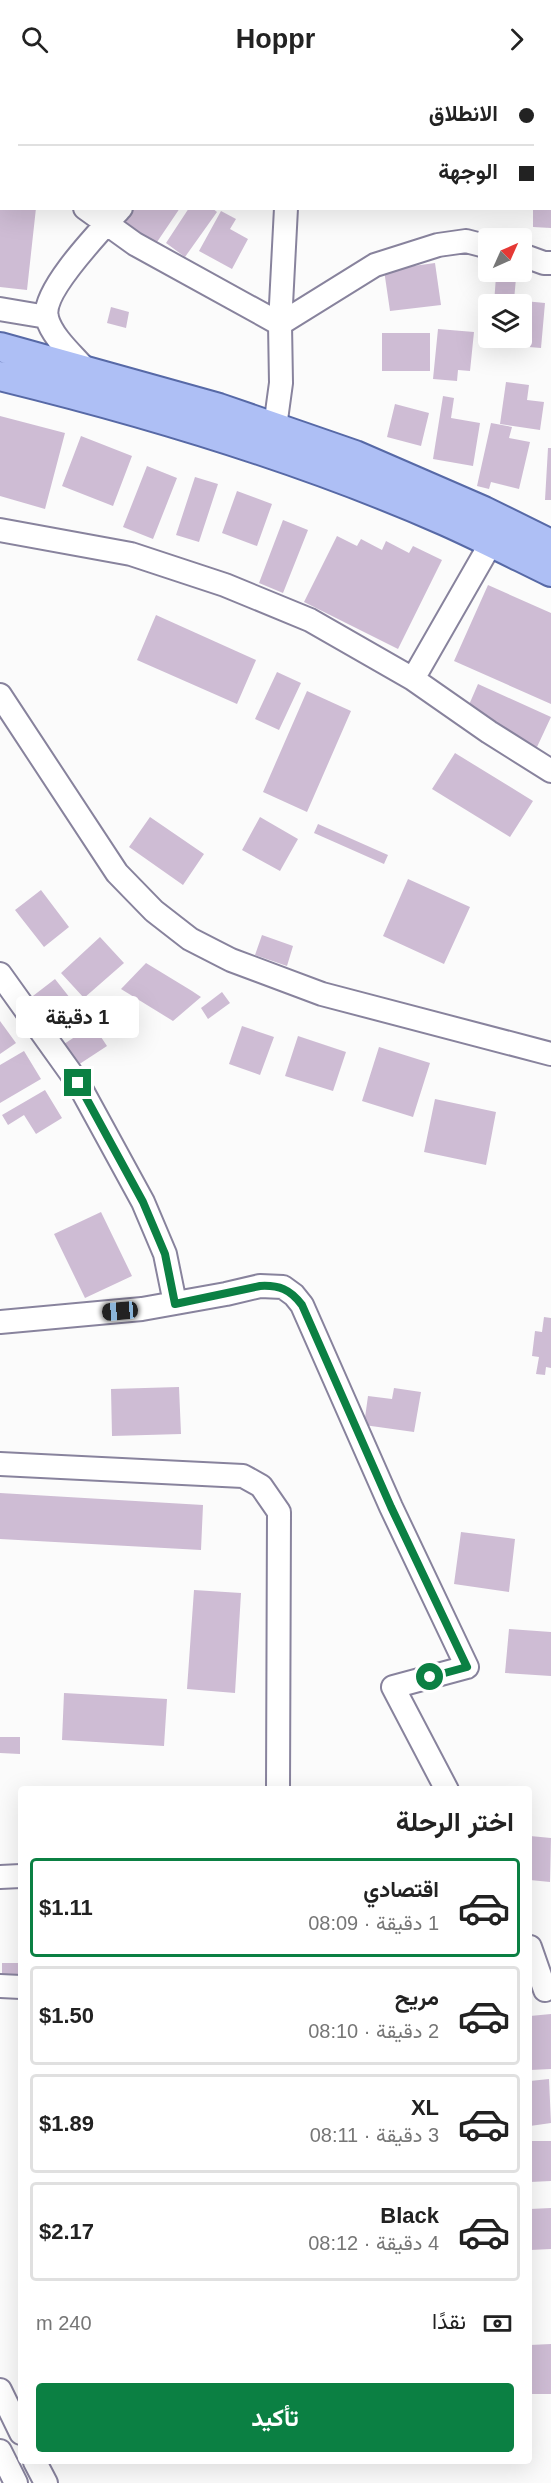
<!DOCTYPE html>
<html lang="ar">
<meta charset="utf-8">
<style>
body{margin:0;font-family:Helvetica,Vazirmatn,sans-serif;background:#f2f2f2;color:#222;direction:rtl;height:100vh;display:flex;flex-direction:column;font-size:22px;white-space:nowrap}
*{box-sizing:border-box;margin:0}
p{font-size:20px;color:#767676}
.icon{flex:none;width:33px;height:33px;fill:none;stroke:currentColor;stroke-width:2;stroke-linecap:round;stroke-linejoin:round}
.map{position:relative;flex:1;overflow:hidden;direction:ltr}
.side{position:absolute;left:18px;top:1708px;width:514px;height:678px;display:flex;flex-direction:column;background:#fff;border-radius:6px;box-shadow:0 6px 24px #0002;direction:rtl}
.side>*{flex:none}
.guide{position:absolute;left:0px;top:0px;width:552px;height:132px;box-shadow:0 6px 24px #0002;direction:rtl;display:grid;align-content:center;height:132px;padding:0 18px;background:#fff}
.needle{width:39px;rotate:45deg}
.tools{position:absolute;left:478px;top:150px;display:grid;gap:12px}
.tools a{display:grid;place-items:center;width:54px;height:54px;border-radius:6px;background:#fff;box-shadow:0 6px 24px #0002;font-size:30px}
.end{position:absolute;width:27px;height:27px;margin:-14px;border:8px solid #0b8043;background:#fff;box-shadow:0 0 0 3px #fff}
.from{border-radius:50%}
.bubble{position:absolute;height:42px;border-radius:6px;background:#fff;box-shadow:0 6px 24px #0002;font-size:20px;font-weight:700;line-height:42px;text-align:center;direction:rtl}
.car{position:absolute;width:18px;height:36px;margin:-18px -9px;border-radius:8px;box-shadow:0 0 4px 2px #0007;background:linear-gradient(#222 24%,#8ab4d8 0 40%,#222 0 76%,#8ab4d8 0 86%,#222 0)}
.guide b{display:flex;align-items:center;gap:21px;height:57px;font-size:22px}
.guide b+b{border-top:2px solid #e0e0e0}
.guide i{width:15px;height:15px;background:#222}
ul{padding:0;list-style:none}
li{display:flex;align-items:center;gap:18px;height:99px;margin:0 12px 9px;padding:0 6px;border:3px solid #e0e0e0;border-radius:6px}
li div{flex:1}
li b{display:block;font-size:22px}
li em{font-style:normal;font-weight:700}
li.active{border-color:#0b8043}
li>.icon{width:54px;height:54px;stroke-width:1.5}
h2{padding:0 18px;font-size:27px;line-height:72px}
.pay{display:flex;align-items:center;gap:15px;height:66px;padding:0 18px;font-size:22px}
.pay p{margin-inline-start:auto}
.action{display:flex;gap:12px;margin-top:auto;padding:12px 18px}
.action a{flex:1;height:69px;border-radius:6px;background:#0b8043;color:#fff;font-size:24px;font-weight:700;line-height:69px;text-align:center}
header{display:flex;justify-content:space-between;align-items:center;height:78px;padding:0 18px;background:#fff;font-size:27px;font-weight:700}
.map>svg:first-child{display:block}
.building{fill:#cebcd4}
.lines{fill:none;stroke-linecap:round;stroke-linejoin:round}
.minor-casing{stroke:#88839d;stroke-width:26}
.major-casing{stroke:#5769a6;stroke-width:32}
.minor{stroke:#fff;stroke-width:22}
.major{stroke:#aebff5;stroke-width:28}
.route{stroke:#0b8043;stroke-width:8}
</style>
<header><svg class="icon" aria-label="forward" viewBox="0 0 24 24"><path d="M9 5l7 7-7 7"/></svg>Hoppr<svg class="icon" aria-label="search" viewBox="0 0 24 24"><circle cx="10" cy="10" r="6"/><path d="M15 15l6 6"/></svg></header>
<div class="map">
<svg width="551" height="2405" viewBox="0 0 551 2405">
<rect width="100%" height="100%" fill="#fbfbfb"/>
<path class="building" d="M 0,130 L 36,130 L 27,212 L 0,209 Z
M 133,130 L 180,130 L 155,167 L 123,145 Z
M 189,130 L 212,130 L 217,134 L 185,179 L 166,165 Z
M 533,130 L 551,130 L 551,150 L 533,149 Z
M 221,133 L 236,141 L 230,151 L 248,161 L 232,191 L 199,173 Z
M 435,185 L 441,227 L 390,233 L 384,192 Z
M 496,198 L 516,200 L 514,222 L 545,225 L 541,270 L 491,266 L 491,260 L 522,260 L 522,226 L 494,226 Z
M 111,229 L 129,234 L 126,250 L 107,245 Z
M 438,251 L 474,254 L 470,293 L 458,292 L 457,303 L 433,301 Z
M 382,255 L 430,255 L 430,293 L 382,293 Z
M 506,304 L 529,307 L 527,322 L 544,324 L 540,352 L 500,346 Z
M 443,318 L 454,320 L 451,340 L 480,345 L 473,388 L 433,381 Z
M 395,326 L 429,335 L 421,368 L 387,359 Z
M 0,338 L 65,355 L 45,431 L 0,418 Z
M 491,345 L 512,349 L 509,360 L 530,364 L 519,411 L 491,404 L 489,411 L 477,408 Z
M 81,358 L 132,378 L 113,428 L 62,408 Z
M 548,370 L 551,370 L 551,422 L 545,422 Z
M 147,388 L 177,400 L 153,461 L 123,449 Z
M 195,399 L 218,406 L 199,464 L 176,457 Z
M 237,413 L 272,426 L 257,468 L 222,455 Z
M 283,442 L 308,452 L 283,515 L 259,505 Z
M 337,458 L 357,468 L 361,461 L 382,472 L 386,463 L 409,475 L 413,468 L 442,482 L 398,571 L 304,524 Z
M 488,507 L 551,535 L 551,626 L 454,583 Z
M 156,537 L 256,582 L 237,626 L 137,582 Z
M 277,594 L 301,605 L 279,652 L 255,641 Z
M 478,606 L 551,639 L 537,669 L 465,636 Z
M 307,613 L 351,633 L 307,734 L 263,714 Z
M 455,675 L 533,723 L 510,759 L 432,711 Z
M 150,739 L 204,776 L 183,807 L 129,769 Z
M 260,739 L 298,761 L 280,793 L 242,772 Z
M 318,746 L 388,777 L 384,786 L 314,755 Z
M 408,801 L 470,829 L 444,886 L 383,858 Z
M 41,812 L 69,849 L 44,869 L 15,832 Z
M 262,857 L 293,868 L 287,888 L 255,877 Z
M 100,859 L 124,885 L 84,920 L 61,895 Z
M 146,885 L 192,913 L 201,919 L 173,943 L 121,911 Z
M 55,901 L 85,939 L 58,960 L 29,921 Z
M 222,914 L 230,925 L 208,941 L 201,930 Z
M 0,943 L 16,965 L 0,976 Z
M 93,947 L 107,968 L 78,987 L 64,966 Z
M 242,948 L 274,959 L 260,997 L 229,986 Z
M 298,958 L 346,974 L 333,1013 L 285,998 Z
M 379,969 L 430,985 L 413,1039 L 362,1023 Z
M 24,973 L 41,1001 L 0,1025 L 0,987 Z
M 45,1012 L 62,1040 L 36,1056 L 24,1037 L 8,1047 L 2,1037 Z
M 435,1021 L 496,1034 L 486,1087 L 424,1074 Z
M 101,1134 L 132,1198 L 85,1220 L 54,1156 Z
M 544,1239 L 551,1240 L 551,1290 L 546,1289 L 545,1297 L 536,1296 L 539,1279 L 532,1278 L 535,1253 L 542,1254 Z
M 179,1309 L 181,1356 L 112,1358 L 111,1311 Z
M 394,1310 L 421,1314 L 414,1354 L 364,1347 L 368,1318 L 392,1321 Z
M 0,1415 L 203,1427 L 201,1472 L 0,1461 Z
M 461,1454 L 515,1461 L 509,1514 L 454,1506 Z
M 194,1512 L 241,1515 L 235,1615 L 187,1611 Z
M 509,1551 L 551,1554 L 551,1598 L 505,1595 Z
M 64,1615 L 167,1621 L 164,1668 L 62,1662 Z
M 0,1659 L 20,1659 L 20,1676 L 0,1675 Z
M 530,1758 L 551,1760 L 550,1804 L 530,1802 Z
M 2,1885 L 21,1885 L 20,1905 L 2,1905 Z
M 551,1936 L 551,1991 L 530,1992 L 530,1938 Z
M 549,2001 L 551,2045 L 530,2048 L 530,2003 Z
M 530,2063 L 551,2063 L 551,2103 L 530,2104 Z
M 551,2130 L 551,2171 L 530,2172 L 530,2131 Z
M 551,2266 L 551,2316 L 530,2316 L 530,2267 Z"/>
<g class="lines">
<g class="minor-casing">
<path id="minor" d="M 54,0 L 56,2
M 293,2 L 293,0
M 0,89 L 2,90
M 85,130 L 135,166 L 280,246
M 522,177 L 544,185 L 551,185
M 0,231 L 47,239
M 280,246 L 375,187 L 438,167 L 466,163 L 489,169
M 86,292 C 73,277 52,259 47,240 C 40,214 103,150 121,130
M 275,349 L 281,305 L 280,246 L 286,130
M 0,452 L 131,476 L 225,507 L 310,542 L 413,601 L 489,654 L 551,693
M 413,601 L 491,465
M 0,617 L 117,795 L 154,833 L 190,861 L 231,882 L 322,916 L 551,976
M 0,896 L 78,1005 L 143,1124 L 165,1176 L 175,1225
M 0,1244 L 142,1231 L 226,1216 L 260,1208 L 283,1209 L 294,1217 L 302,1227 L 391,1429 L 467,1589 L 393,1609 L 447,1712
M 0,1386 L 243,1398 L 261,1408 L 279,1434 L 278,1712
M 0,1799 L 21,1798
M 530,1869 L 545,1912
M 0,1908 L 21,1909
M 0,2312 L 21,2355
M 0,2373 L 16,2405
M 35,2384 L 46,2405"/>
</g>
<g class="major-casing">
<path id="major" d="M 0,269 L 219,330 L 355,377 L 484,433 L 551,466
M 0,298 C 151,335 302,380 445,443 C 481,459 516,477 551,494"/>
</g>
<use href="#minor" class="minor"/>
<use href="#major" class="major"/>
</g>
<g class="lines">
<path class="route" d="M 78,1005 L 143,1124 L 165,1176 L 175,1226 L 260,1208 C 279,1207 290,1211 302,1227 L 391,1429 L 467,1589 L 430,1599"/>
</g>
</svg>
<div class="tools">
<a><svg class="needle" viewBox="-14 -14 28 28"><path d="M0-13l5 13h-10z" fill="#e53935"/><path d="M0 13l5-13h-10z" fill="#767676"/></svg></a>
<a><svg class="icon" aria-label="layers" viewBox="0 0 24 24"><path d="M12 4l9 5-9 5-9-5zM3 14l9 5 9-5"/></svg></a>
</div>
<i class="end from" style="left:430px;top:1599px"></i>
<i class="end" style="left:78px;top:1005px"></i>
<div class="bubble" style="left:16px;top:918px;width:123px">1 دقيقة</div>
<i class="car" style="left:120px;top:1233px;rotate:265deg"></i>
<div class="guide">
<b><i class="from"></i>الانطلاق</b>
<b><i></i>الوجهة</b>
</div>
<section class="side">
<h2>اختر الرحلة</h2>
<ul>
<li class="active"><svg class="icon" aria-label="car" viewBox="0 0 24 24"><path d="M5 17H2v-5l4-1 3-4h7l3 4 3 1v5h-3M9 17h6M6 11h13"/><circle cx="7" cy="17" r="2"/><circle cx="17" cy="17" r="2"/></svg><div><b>اقتصادي</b><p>1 دقيقة · 08:09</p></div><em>$1.11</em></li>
<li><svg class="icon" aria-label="car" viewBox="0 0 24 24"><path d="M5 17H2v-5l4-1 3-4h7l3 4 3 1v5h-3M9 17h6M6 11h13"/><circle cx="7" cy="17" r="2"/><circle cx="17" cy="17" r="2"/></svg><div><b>مريح</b><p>2 دقيقة · 08:10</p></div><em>$1.50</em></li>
<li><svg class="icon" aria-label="car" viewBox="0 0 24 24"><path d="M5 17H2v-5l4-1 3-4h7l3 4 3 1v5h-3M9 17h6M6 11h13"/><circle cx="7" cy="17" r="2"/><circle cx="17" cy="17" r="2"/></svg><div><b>XL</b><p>3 دقيقة · 08:11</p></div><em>$1.89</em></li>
<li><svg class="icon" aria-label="car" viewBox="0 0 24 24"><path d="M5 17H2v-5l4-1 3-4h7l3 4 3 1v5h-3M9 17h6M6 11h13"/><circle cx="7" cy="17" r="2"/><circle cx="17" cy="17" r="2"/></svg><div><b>Black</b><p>4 دقيقة · 08:12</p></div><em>$2.17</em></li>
</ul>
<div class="pay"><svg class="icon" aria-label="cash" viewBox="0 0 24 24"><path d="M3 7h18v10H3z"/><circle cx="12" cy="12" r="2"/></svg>نقدًا<p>240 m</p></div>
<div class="action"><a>تأكيد</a></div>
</section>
</div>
